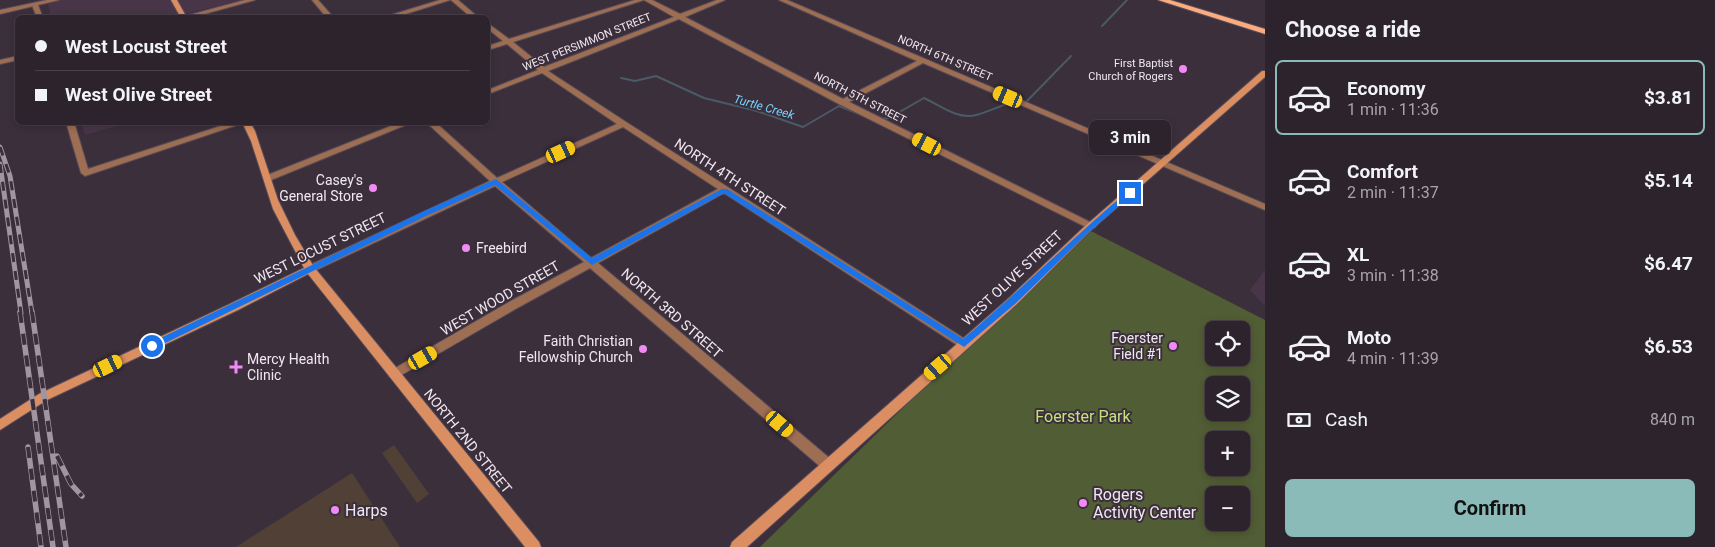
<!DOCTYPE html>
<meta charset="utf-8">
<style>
body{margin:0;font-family:Roboto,sans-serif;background:#352b35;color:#f1f3f6;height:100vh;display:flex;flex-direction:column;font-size:19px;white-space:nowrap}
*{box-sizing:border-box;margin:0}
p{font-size:16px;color:#a7a4aa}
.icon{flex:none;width:28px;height:28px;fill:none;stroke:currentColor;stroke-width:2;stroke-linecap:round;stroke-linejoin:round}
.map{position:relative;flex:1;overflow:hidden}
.sheet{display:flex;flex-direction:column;background:#2d232d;width:450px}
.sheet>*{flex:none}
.hud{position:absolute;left:15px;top:15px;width:475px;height:110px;border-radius:8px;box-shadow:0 2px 8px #0003,0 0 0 1px #484049;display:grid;align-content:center;height:110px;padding:0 20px;background:#2d232d}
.controls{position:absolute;left:1205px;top:321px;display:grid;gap:10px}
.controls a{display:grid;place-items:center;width:45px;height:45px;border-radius:8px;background:#2d232d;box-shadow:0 2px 8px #0003,0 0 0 1px #484049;font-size:25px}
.end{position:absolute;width:22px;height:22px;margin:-11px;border:6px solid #1a73e8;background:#fff;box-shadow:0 0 0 2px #fff}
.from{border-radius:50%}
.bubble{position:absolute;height:35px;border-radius:8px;background:#2d232d;box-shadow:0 2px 8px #0003,0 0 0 1px #484049;font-size:16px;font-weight:700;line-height:35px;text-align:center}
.car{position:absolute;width:15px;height:30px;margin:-15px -8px;border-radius:6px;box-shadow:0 0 4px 1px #0007;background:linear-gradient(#f5c518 24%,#345 0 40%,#f5c518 0 76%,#345 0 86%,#f5c518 0)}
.hud b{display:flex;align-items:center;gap:18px;height:48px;font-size:19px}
.hud b+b{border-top:1px solid #484049}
.hud i{width:12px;height:12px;background:#f1f3f6}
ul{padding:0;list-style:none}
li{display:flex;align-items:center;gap:15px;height:75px;margin:0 10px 8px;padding:0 10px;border:2px solid transparent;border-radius:8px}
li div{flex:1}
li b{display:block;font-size:19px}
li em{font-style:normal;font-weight:700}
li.selected{border-color:#8bbbb9}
li>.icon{width:45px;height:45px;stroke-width:1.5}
h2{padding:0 20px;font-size:22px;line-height:60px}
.pay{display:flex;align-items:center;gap:12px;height:55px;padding:0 20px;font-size:19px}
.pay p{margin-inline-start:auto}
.action{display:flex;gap:10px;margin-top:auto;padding:10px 20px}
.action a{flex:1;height:58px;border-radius:8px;background:#8bbbb9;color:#111;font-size:20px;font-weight:700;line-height:58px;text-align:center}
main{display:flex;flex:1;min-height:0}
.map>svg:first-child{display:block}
.built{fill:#483648}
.green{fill:#515d34;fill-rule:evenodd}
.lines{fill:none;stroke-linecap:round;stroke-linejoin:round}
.stream{stroke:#4a5a66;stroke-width:2}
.building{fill:#514035}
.minor-casing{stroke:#594c59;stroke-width:2}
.tertiary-casing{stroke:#594c59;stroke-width:2}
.secondary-casing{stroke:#594c59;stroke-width:2}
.primary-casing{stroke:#594c59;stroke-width:2}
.minor{fill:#9e6e53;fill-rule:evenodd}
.tertiary{fill:#9e6e53;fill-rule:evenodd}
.secondary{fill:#da8e61;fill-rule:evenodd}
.primary{fill:#fbac7f;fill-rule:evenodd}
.rail-far1-casing{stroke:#a095a0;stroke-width:5}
.rail-casing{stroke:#a095a0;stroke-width:5.5}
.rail-far1{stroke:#3c2f3c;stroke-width:3;stroke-dasharray:9;stroke-linecap:butt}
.rail{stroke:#3c2f3c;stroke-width:4;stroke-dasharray:11;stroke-linecap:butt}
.route{fill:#1a73e8}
.poi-dot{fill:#f18af4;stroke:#3c2f3c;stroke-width:2}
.labels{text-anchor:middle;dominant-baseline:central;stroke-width:4;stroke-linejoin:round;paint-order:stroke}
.far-street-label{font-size:11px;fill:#f0e7f0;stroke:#3c2f3c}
.far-poi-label{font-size:11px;fill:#f0e7f0;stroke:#3c2f3c;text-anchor:end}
.far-water-label{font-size:12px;font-style:italic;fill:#78d2fe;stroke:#3c2f3c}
.street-label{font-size:14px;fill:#f0e7f0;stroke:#3c2f3c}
.poi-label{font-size:14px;fill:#f0e7f0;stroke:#3c2f3c;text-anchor:end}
.near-park-label{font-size:16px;fill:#c4e27c;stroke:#3c2f3c}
.near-poi-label{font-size:16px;fill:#f0e7f0;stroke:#3c2f3c;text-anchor:start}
</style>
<main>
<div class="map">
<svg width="1265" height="547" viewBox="0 0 1265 547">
<rect width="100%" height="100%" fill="#3c2f3c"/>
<path class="built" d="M 47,0 L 241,0 L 169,18 L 51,17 Z
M 81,122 L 127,122 L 127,123 L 85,135 Z
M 1265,270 L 1265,306 L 1250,290 Z"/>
<path class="green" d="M 1087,229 L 1265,320 L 1265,547 L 760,547 ZM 1214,330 L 1241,330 L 1241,358 L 1214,358 ZM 1214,385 L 1241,385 L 1241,412 L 1214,412 ZM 1214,440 L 1241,440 L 1241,468 L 1214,468 ZM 1214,495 L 1241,495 L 1241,522 L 1214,522 Z"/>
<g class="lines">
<path class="stream" d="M 1102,26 L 1127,0
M 621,78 L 635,81 L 656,76 L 704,98 L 757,111 L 803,127 L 839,106 L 872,119
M 1027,101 L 1071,56
M 881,119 L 889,118 L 924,98 C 939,105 958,120 976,115 C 988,112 999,106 1010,103"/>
</g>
<path class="building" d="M 394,445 L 429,494 L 417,503 L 382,453 Z
M 352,473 L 400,547 L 236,547 Z"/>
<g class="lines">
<g class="minor-casing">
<path id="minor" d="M 245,0 L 255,0 L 190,18 L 178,18 Z
M 312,0 L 318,0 L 334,18 L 327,18 Z
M 440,0 L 450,0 L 393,18 L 381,18 Z
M 451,0 L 458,0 L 479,18 L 472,18 Z
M 635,0 L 652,0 L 680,14 L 717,0 L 725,0 L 685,17 L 843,99 L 917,61 L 779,0 L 787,0 L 1265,204 L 1265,210 L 923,63 L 849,102 L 1094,224 L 1096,226 L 1094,228 L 1088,228 L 839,104 L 679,19 L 548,71 L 626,122 L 968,341 L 970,344 L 968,347 L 964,348 L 960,347 L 724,193 L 598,263 L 833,461 L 834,465 L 833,469 L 828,471 L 823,469 L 590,268 L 519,307 L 398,377 L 394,379 L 390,377 L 388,374 L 390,371 L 511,301 L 584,262 L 495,186 L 314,271 L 306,271 L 305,269 L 306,267 L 490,181 L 426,122 L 435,122 L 497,178 L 617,124 L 542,73 L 488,94 L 488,90 L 538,70 L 507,44 L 488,50 L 488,46 L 503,41 L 488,29 L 488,24 L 490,25 L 509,39 ZM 644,0 L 674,17 L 544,67 L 513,42 ZM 623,127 L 718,189 L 591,258 L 502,182 Z
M 35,3 L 38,5 L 43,18 L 37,18 L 32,5 Z
M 18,56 L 18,60 L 0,64 L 0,60 Z
M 66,122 L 74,122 L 88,169 L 233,122 L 246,122 L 85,176 L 81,173 Z
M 401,122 L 413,122 L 271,180 L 265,180 L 264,178 L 265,176 Z"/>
</g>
<g class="tertiary-casing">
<path id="tertiary" d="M 47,0 L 59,0 L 0,14 L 0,10 Z"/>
</g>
<g class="secondary-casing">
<path id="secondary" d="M 171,0 L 177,0 L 187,18 L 181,18 Z
M 1262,71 L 1265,71 L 1265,77 L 1090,231 L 1017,304 L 747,547 L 730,547 L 732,542 L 1009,298 L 1084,227 Z
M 242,122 L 250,122 L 255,131 L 278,200 L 295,235 L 314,267 L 539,542 L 541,547 L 525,547 L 308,274 L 238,310 L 47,400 L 0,430 L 0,419 L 39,394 L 230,304 L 304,268 L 273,209 L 251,141 Z"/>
</g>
<g class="primary-casing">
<path id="primary" d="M 1158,0 L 1170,0 L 1265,29 L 1265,34 Z"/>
</g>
<use href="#minor" class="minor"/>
<use href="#tertiary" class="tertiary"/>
<use href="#secondary" class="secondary"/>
<use href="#primary" class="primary"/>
<g class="rail-far1-casing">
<path id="rail-far1" d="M 0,147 L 10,176 L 32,313
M 0,164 L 21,313"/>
</g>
<g class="rail-casing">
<path id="rail" d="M 20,312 L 53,547
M 32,312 L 66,547
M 28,447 L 41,547
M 57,456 L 71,484 L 82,496"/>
</g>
<use href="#rail-far1" class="rail-far1"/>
<use href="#rail" class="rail"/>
</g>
<path class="route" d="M 496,179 L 592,258 L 722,189 L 727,189 L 963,339 C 1020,291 1071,239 1128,191 L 1134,193 L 1090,231 L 1016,303 L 964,347 L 724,193 L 592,265 L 495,185 L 428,215 L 155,348 L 148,348 L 147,346 L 148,344 L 422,212 Z"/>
<g class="poi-dot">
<circle cx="1183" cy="69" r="5"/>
<circle cx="373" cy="188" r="5"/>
<circle cx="466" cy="248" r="5"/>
<circle cx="1173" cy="346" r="5"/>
<circle cx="643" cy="349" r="5"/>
<path d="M233.5 359.5h5v5h5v5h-5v5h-5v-5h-5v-5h5z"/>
<circle cx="1083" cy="503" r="5"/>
<circle cx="335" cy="510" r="5"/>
</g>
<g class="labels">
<g class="far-street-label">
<text transform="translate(587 42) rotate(-22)">WEST PERSIMMON STREET</text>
<text transform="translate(945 58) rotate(23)">NORTH 6TH STREET</text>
<text transform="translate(860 98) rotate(27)">NORTH 5TH STREET</text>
</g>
<g class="far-poi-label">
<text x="1173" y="63">First Baptist<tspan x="1173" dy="13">Church of Rogers</tspan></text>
</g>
<g class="far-water-label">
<text transform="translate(764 107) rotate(16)">Turtle Creek</text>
</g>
<g class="street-label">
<text transform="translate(730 177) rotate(33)">NORTH 4TH STREET</text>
<text transform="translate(320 248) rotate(-26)">WEST LOCUST STREET</text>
<text transform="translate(1012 278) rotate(-43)">WEST OLIVE STREET</text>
<text transform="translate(500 298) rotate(-30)">WEST WOOD STREET</text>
<text transform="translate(672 313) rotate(41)">NORTH 3RD STREET</text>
<text transform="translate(468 441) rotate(51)">NORTH 2ND STREET</text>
</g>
<g class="poi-label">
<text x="363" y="180">Casey's<tspan x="363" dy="16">General Store</tspan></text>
<text x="476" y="248" text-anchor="start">Freebird</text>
<text x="1163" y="338">Foerster<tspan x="1163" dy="16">Field #1</tspan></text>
<text x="633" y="341">Faith Christian<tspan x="633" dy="16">Fellowship Church</tspan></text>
<text x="247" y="359" text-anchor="start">Mercy Health<tspan x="247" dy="16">Clinic</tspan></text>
</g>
<g class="near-park-label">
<text x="1083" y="416">Foerster Park</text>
</g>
<g class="near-poi-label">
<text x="1093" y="494">Rogers<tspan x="1093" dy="18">Activity Center</tspan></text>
<text x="345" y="510">Harps</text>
</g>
</g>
</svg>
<div class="controls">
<a><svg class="icon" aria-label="locate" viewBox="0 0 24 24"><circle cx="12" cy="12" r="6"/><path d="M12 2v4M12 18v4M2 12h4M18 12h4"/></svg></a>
<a><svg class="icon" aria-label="layers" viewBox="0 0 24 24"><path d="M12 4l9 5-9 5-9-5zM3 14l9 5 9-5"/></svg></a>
<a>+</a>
<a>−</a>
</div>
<i class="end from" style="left:152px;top:346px"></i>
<i class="end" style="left:1130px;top:193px"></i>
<div class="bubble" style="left:1089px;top:120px;width:82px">3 min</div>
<i class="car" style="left:1008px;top:97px;rotate:293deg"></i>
<i class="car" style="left:927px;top:144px;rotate:297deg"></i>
<i class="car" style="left:561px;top:152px;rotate:65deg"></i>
<i class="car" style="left:423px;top:358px;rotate:60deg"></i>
<i class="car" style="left:108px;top:366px;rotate:64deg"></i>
<i class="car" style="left:938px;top:367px;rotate:229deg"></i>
<i class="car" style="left:780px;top:424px;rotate:131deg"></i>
<div class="hud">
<b><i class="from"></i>West Locust Street</b>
<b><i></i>West Olive Street</b>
</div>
</div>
<section class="sheet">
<h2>Choose a ride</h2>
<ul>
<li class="selected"><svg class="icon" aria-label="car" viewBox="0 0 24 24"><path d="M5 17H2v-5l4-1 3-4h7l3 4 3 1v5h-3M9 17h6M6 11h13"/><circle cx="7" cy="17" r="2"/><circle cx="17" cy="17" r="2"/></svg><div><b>Economy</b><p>1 min · 11:36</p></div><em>$3.81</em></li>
<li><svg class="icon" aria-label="car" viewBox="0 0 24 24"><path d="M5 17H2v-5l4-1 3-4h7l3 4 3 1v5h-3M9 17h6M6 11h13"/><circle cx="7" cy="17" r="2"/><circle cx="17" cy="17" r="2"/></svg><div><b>Comfort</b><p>2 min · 11:37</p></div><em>$5.14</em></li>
<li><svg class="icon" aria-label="car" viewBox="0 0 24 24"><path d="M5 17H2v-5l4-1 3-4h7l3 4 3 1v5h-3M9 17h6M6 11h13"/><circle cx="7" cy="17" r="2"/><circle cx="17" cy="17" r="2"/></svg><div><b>XL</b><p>3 min · 11:38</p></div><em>$6.47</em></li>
<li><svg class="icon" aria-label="car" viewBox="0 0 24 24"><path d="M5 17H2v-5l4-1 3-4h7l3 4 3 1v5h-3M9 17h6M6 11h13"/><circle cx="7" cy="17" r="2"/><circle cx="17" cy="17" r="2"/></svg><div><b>Moto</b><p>4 min · 11:39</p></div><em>$6.53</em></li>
</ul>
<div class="pay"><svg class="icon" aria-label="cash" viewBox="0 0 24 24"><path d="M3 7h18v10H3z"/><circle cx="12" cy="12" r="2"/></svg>Cash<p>840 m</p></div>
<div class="action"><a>Confirm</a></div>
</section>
</main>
